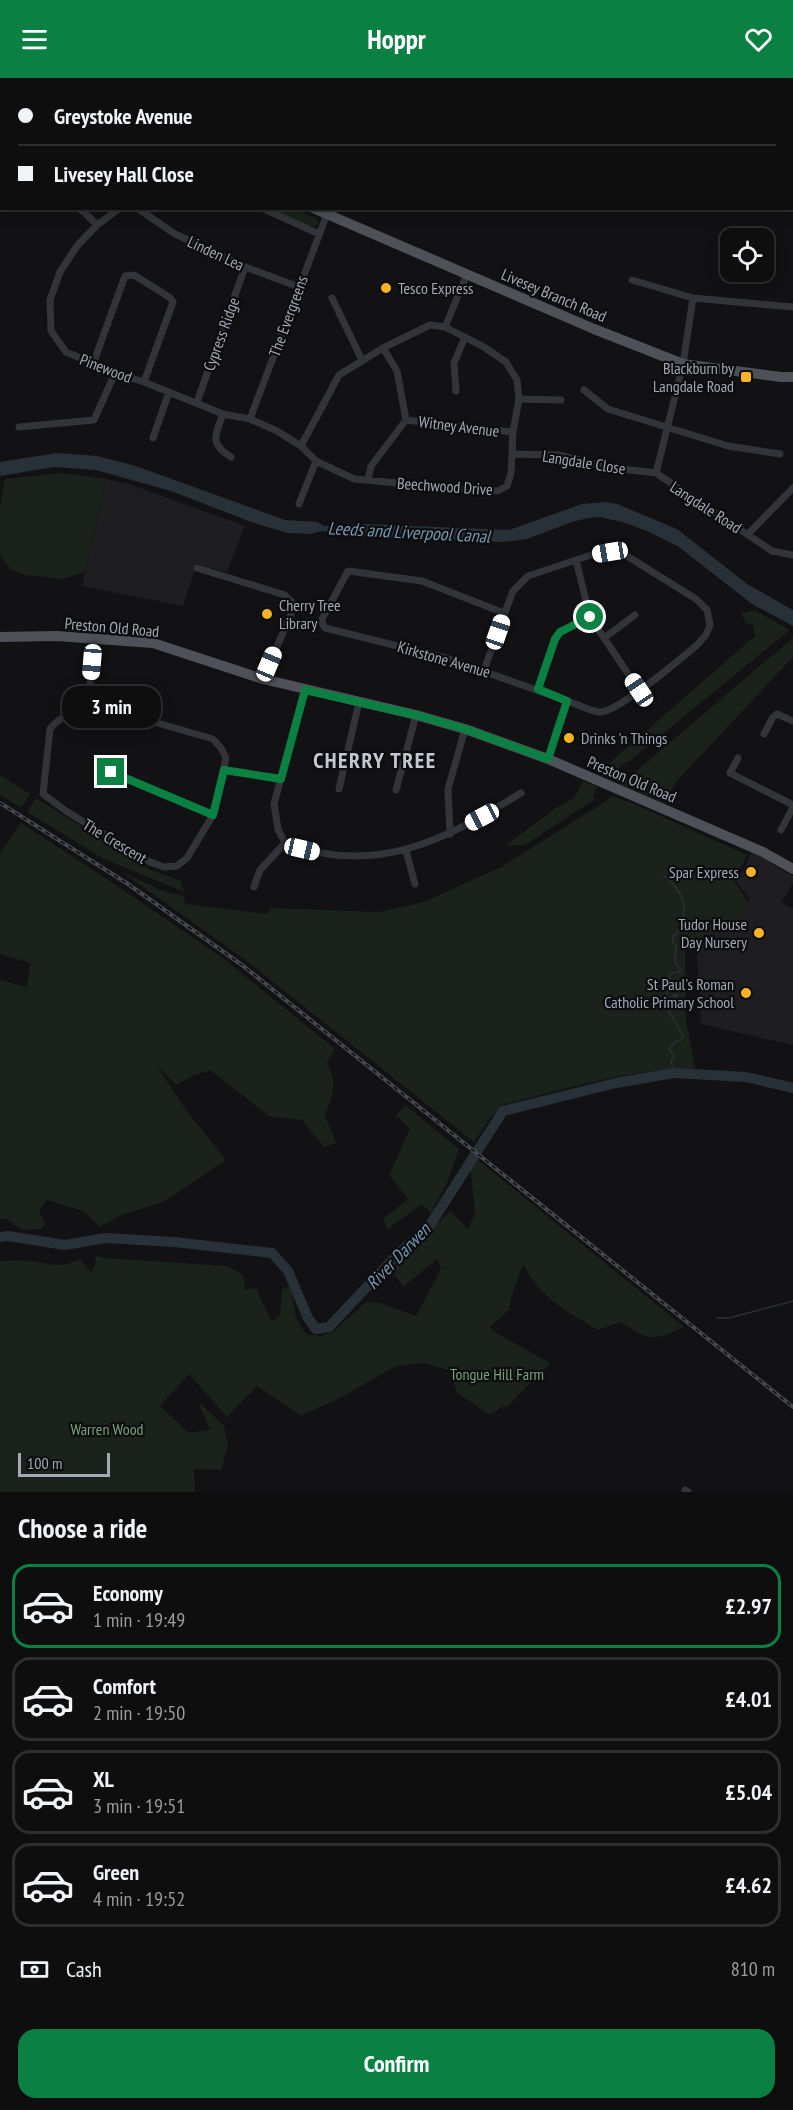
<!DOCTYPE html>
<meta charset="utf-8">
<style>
body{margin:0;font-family:"PT Sans Narrow",sans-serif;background:#171718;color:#f1f3f6;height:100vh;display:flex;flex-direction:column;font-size:22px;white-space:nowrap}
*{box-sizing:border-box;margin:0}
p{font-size:20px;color:#9b9c9e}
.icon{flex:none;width:33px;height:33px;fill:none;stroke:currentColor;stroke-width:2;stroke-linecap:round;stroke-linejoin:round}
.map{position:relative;height:1414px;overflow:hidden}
.drawer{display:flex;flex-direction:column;background:#0e0e0f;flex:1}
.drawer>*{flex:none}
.banner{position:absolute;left:0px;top:0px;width:794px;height:132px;box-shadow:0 3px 15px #0003,0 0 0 2px #2e2e2f;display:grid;align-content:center;height:132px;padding:0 18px;background:#0e0e0f}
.tools{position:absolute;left:720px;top:150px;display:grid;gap:12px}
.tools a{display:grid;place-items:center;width:54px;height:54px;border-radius:12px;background:#0e0e0f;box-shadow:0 3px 15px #0003,0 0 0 2px #2e2e2f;font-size:30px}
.scale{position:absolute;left:18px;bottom:15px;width:92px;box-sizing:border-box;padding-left:6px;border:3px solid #a3a8b5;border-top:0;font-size:16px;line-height:21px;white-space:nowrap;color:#a3a8b5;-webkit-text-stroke:4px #0d0d0f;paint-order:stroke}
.end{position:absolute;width:27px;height:27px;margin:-14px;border:8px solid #0b8043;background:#fff;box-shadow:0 0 0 3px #fff}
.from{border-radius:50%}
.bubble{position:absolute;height:42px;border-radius:18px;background:#0e0e0f;box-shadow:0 3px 15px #0003,0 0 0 2px #2e2e2f;font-size:20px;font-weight:600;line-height:42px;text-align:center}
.car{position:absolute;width:18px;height:36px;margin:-18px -9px;border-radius:8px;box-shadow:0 0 4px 2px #0007;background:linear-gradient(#fff 24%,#345 0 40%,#fff 0 76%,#345 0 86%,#fff 0)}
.banner b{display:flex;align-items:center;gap:21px;height:57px;font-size:22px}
.banner b+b{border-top:2px solid #2e2e2f}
.banner i{width:15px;height:15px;background:#f1f3f6}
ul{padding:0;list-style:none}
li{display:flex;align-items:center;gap:18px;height:84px;margin:0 12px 9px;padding:0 6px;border:3px solid #2e2e2f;border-radius:18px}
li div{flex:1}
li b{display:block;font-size:22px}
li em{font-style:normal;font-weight:600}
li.active{border-color:#0b8043}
li>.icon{width:54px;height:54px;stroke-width:1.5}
h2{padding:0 18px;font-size:27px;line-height:72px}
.pay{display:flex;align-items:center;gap:15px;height:66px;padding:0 18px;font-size:22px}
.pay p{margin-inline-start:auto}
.cta{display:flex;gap:12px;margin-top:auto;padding:12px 18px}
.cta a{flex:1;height:69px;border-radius:18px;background:#0b8043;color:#fff;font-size:24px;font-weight:600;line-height:69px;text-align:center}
header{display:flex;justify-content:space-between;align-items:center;height:78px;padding:0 18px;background:#0b8043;color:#fff;font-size:27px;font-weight:600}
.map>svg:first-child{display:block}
.built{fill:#1e1e21}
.green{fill:#1a221b}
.water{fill:#283138}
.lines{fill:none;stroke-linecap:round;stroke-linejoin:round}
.stream{stroke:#283138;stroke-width:1.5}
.river{stroke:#283138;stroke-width:10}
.minor{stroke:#333439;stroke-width:7}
.primary{stroke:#4f5158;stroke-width:10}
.rail-casing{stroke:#46484e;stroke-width:4}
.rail{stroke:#0d0d0f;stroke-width:1.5;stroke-dasharray:4.5;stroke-linecap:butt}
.route{stroke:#0b8043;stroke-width:8}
.poi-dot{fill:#fbb223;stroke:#0d0d0f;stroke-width:2}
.labels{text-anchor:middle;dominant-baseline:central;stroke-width:4.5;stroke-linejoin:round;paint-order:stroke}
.street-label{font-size:16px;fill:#a3a8b5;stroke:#0d0d0f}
.poi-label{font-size:16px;fill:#a3a8b5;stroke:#0d0d0f;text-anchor:end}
.park-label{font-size:16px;fill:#78a17b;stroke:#0d0d0f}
.water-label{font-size:18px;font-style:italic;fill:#7797b2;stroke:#0d0d0f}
.district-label{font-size:22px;font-weight:bold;letter-spacing:1.5px;fill:#c4c7d1;stroke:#0d0d0f}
</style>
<header><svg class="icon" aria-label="menu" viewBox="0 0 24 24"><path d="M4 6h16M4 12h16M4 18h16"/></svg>Hoppr<svg class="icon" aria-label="heart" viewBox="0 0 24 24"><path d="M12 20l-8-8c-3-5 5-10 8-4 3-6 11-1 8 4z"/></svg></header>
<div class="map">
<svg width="793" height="1414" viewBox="0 0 793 1414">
<rect width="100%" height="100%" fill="#121214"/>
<path class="built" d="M 106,401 L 129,406 L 245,448 L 227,494 L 197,486 L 183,528 L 82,508 Z
M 752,773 L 771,781 L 770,785 L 793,798 L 793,805 L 781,824 L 793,831 L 793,967 L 701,946 L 696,863 L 747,834 L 749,820 L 736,803 L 740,794 L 742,795 Z"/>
<path class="green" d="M 268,131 L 294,131 L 316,140 L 319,145 L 316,148 L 308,148 Z
M 61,395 L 106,401 L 85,494 L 63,501 L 25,497 L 10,491 L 0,477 L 0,429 L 5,401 Z
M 754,532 L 790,552 L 628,684 L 625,685 L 609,698 L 599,694 L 755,558 L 753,546 L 747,546 L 741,535 Z
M 793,560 L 793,579 L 676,704 L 665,725 L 621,706 Z
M 0,697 L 30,716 L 21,730 L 0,717 Z
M 583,703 L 597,709 L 593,717 L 595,721 L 525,767 L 506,767 L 556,730 L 574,720 Z
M 612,718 L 634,726 L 747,777 L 734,803 L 749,825 L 747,834 C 727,847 703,857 685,873 L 686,942 L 695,991 C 633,990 565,1011 505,1026 L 491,1039 L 474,1064 L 248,884 L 122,794 L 163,813 L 184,818 L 185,826 L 267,836 L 271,830 L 380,834 L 424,824 L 503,788 L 600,727 Z
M 36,720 L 149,791 L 181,803 L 184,814 L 102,780 L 27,734 Z
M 21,745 L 110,803 L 223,880 L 335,971 L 327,984 C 337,1006 334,1015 325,1037 L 336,1065 L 324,1069 L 302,1042 L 269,1038 L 210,992 L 192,998 L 176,1007 L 156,987 L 186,1032 L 226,1082 L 165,1123 L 119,1138 L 100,1149 L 83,1133 L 47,1122 L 39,1132 L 45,1147 L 41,1151 L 22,1152 L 6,1141 L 0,1141 L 0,902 L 27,909 L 30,885 L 0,876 L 0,775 Z
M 405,1027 L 459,1071 L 447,1105 L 431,1135 L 422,1126 L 388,1151 L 383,1141 L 408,1121 L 389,1097 L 410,1051 L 396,1037 Z
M 478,1082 L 684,1249 C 652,1264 649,1263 621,1244 L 598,1252 C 578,1240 556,1229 540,1211 C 533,1204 529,1195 523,1187 L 513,1213 L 509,1232 L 490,1249 L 498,1256 L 550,1285 L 507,1329 L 504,1328 L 490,1337 L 457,1315 L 451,1293 L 423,1285 L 396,1288 L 342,1319 L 301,1338 L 257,1308 L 227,1339 L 189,1296 L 160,1328 L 189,1355 L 210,1352 L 199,1327 L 201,1326 L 224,1348 L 228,1368 L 221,1392 L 194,1391 L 195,1414 L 0,1414 L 0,1183 C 9,1183 19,1182 29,1183 C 51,1185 57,1192 80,1181 L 91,1194 L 96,1185 L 95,1179 L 100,1178 L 103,1180 L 228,1188 L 244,1198 L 245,1212 L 256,1210 L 272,1244 L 280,1237 L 282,1211 L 291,1209 L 296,1240 L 306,1256 L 322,1258 L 334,1253 L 366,1224 L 380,1225 L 416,1238 L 441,1191 L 437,1181 L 403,1209 L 393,1194 L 401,1176 L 419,1164 L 450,1133 L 468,1151 L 475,1135 L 470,1088 Z"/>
<path class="water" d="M 57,375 L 97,378 L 136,388 L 285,442 L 317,444 L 324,448 L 364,446 L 509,452 L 582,426 L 606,424 L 617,426 L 677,451 L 747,506 L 793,532 L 793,548 L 752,526 L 679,469 L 647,453 L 626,445 L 600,439 L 588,440 L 572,444 L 527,461 L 503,464 L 352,458 L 323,453 L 310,456 L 288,455 L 254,445 L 171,413 L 96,392 L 54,389 L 0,398 L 0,384 Z"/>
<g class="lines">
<path class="stream" d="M 664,798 C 673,804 682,816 684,827 C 685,835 682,840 685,848 L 673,858 L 673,864 L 676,868 L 675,884 L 681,893 L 670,896 L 667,918 L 669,921 L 677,916 L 669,935 C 677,943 676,950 683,957 L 681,962 L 676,963 L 669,971 L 674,978 L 671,983 L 674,995
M 717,1240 L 729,1240 L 793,1223"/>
<path class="river" d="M 0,1159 L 8,1158 L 65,1167 L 105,1160 L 174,1164 L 272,1175 L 288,1193 L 308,1240 L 316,1251 L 329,1249 L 397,1177 L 430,1147 L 503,1033 L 616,1005 L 674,995 L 746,999 L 793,1010"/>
<path class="minor" d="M 210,0 L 211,2
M 271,0 L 271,2
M 420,0 L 421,2
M 472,0 L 473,2
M 155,2 L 156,0
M 338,2 L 339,0
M 0,101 L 2,98
M 77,130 L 84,134 L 97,147
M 120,130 L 97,147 L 77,168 L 60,194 L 50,222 L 51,253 L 66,274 L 115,295 L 144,304 L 223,336 L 250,341 L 277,353 L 301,368 L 316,383 L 354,401 L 472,412 L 498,413 L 507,408 L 511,395 L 513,354 L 519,321 L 517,302 L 506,284 L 484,269 L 445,249 L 430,247 L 383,270 L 339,297 L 301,368
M 137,130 L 175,156 L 245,189 L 299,209
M 262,130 L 319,156
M 632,202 L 693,220 L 793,229
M 332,220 L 362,282
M 693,220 L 683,286 L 656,395 L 772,473 L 793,477
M 445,249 L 467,196
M 93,286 L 125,198 L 134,197 L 169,219 L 173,224 L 144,304
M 584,312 L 608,331 L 728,368 L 780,376
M 456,313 L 454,285 L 465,259
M 519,321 L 561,322
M 197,324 L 245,189
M 223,336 C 215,358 209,365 231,379
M 250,341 L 327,136
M 406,342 L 513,354
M 19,349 L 94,342 L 115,295
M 153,360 L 169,314
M 512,376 L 559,377 L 605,389 L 656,395
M 368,402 L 371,388 L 406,342 L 397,293 L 383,270
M 299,426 L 316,383
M 748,456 L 793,410
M 576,482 L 590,539 L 639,612
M 197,490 L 285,517 L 292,524 L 291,536 L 263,601
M 504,535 L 422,503 L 348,493 L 321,543 L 325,550 L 446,580 L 567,623
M 604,560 L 635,537
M 484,592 L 513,513 L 528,498 L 594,476 L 610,474 L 627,478 L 696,521 L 707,532 L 710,547 L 706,557 L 696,568 C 680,581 616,636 599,634 C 589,633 577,626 567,623 L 548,681
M 538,611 L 555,561 L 560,554 L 590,539
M 305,612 L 274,726 L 278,751 L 285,765 C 376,799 445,762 521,715
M 88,632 L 154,644 L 213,661 L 221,670 L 226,680 L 213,737 L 187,780 L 177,788 L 164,789 L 150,784 L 66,733 L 43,716 L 50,651 C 60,638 72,634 88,632 Z
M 88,632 L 94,560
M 764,656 L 773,639 L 777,636 L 793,643
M 738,680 L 730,695 L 793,727
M 224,692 L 281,701
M 111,694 L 213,737
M 339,711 L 359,624
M 396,712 L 416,637
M 781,752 L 793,729
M 450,756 L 448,711 L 465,651
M 406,773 L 415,806
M 254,809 L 260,792 L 285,765
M 685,1412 L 688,1414"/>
<path class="primary" d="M 93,0 L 95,2
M 313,130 L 594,251 L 683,286 L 781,299 L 793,299
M 0,559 L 57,558 L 153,565 L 263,601 L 416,637 L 465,651 L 548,681 L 763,774 L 793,791"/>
<g class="rail-casing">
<path id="rail" d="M 0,725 L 128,806 L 242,887 L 793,1329"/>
</g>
<use href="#rail" class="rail"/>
</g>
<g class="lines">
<path class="route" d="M 111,694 L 213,737 L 224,692 L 281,701 L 305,612 L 416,637 L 465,651 L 548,681 L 567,623 L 538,611 L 555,561 L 560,554 L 590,539"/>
</g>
<g class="poi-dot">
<circle cx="386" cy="210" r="6"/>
<rect x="740" y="293" width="12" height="12" rx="3"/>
<circle cx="267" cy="536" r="6"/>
<circle cx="569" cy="660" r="6"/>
<circle cx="751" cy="794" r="6"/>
<circle cx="759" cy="855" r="6"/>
<circle cx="746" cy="915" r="6"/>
</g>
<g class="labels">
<g class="street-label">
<text transform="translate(216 175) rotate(25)">Linden Lea</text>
<text transform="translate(554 217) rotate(23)">Livesey Branch Road</text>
<text transform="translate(288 238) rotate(-70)">The Evergreens</text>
<text transform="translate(221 256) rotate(-70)">Cypress Ridge</text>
<text transform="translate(106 290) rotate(21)">Pinewood</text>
<text transform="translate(459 348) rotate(7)">Witney Avenue</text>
<text transform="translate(584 384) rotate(9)">Langdale Close</text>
<text transform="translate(445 408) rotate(4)">Beechwood Drive</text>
<text transform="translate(706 429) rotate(33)">Langdale Road</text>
<text transform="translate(112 549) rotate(5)">Preston Old Road</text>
<text transform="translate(444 581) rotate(16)">Kirkstone Avenue</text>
<text transform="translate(632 701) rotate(23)">Preston Old Road</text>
<text transform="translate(115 763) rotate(31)">The Crescent</text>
</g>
<g class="poi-label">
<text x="398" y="210" text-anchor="start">Tesco Express</text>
<text x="734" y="290">Blackburn by<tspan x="734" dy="18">Langdale Road</tspan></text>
<text x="279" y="527" text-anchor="start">Cherry Tree<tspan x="279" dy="18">Library</tspan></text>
<text x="581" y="660" text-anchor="start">Drinks 'n Things</text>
<text x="739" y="794">Spar Express</text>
<text x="747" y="846">Tudor House<tspan x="747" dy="18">Day Nursery</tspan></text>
<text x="734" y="906">St Paul's Roman<tspan x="734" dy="18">Catholic Primary School</tspan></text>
</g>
<g class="park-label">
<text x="497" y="1296">Tongue Hill Farm</text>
<text x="107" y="1351">Warren Wood</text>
</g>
<g class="water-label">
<text transform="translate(409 454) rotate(3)">Leeds and Liverpool Canal</text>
<text transform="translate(398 1178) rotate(-46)">River Darwen</text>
</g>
<g class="district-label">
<text x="375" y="682">CHERRY TREE</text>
</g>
</g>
</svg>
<div class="tools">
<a><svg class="icon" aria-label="locate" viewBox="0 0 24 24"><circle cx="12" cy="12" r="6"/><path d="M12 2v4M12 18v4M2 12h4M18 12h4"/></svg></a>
</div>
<div class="scale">100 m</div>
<i class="end from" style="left:590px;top:539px"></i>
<i class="end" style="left:111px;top:694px"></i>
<div class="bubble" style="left:62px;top:608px;width:99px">3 min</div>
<i class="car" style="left:610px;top:474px;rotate:261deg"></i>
<i class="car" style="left:498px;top:554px;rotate:19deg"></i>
<i class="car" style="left:92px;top:584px;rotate:185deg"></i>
<i class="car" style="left:269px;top:586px;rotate:23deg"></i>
<i class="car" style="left:639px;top:612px;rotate:326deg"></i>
<i class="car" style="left:482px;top:739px;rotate:242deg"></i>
<i class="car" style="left:302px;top:771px;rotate:103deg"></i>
<div class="banner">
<b><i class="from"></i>Greystoke Avenue</b>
<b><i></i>Livesey Hall Close</b>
</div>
</div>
<section class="drawer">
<h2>Choose a ride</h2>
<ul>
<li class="active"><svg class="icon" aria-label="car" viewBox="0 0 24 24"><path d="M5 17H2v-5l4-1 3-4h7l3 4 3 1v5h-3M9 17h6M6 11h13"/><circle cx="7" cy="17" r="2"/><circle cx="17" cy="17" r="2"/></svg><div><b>Economy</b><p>1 min · 19:49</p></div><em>£2.97</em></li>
<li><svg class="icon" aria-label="car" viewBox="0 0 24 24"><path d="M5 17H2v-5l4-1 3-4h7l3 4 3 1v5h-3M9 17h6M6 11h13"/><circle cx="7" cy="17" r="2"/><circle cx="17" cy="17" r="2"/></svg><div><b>Comfort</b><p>2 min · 19:50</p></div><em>£4.01</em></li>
<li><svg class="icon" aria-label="car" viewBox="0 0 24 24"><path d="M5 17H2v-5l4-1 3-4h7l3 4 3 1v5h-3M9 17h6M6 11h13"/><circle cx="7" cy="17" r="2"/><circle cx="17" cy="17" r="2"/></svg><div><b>XL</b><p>3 min · 19:51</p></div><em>£5.04</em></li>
<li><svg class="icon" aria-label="car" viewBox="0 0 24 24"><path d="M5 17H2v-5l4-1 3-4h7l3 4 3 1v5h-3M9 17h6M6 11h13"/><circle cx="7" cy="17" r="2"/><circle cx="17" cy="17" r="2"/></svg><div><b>Green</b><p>4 min · 19:52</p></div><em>£4.62</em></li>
</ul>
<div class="pay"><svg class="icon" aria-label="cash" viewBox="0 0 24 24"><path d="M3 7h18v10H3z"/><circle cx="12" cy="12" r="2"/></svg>Cash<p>810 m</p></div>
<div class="cta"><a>Confirm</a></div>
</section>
